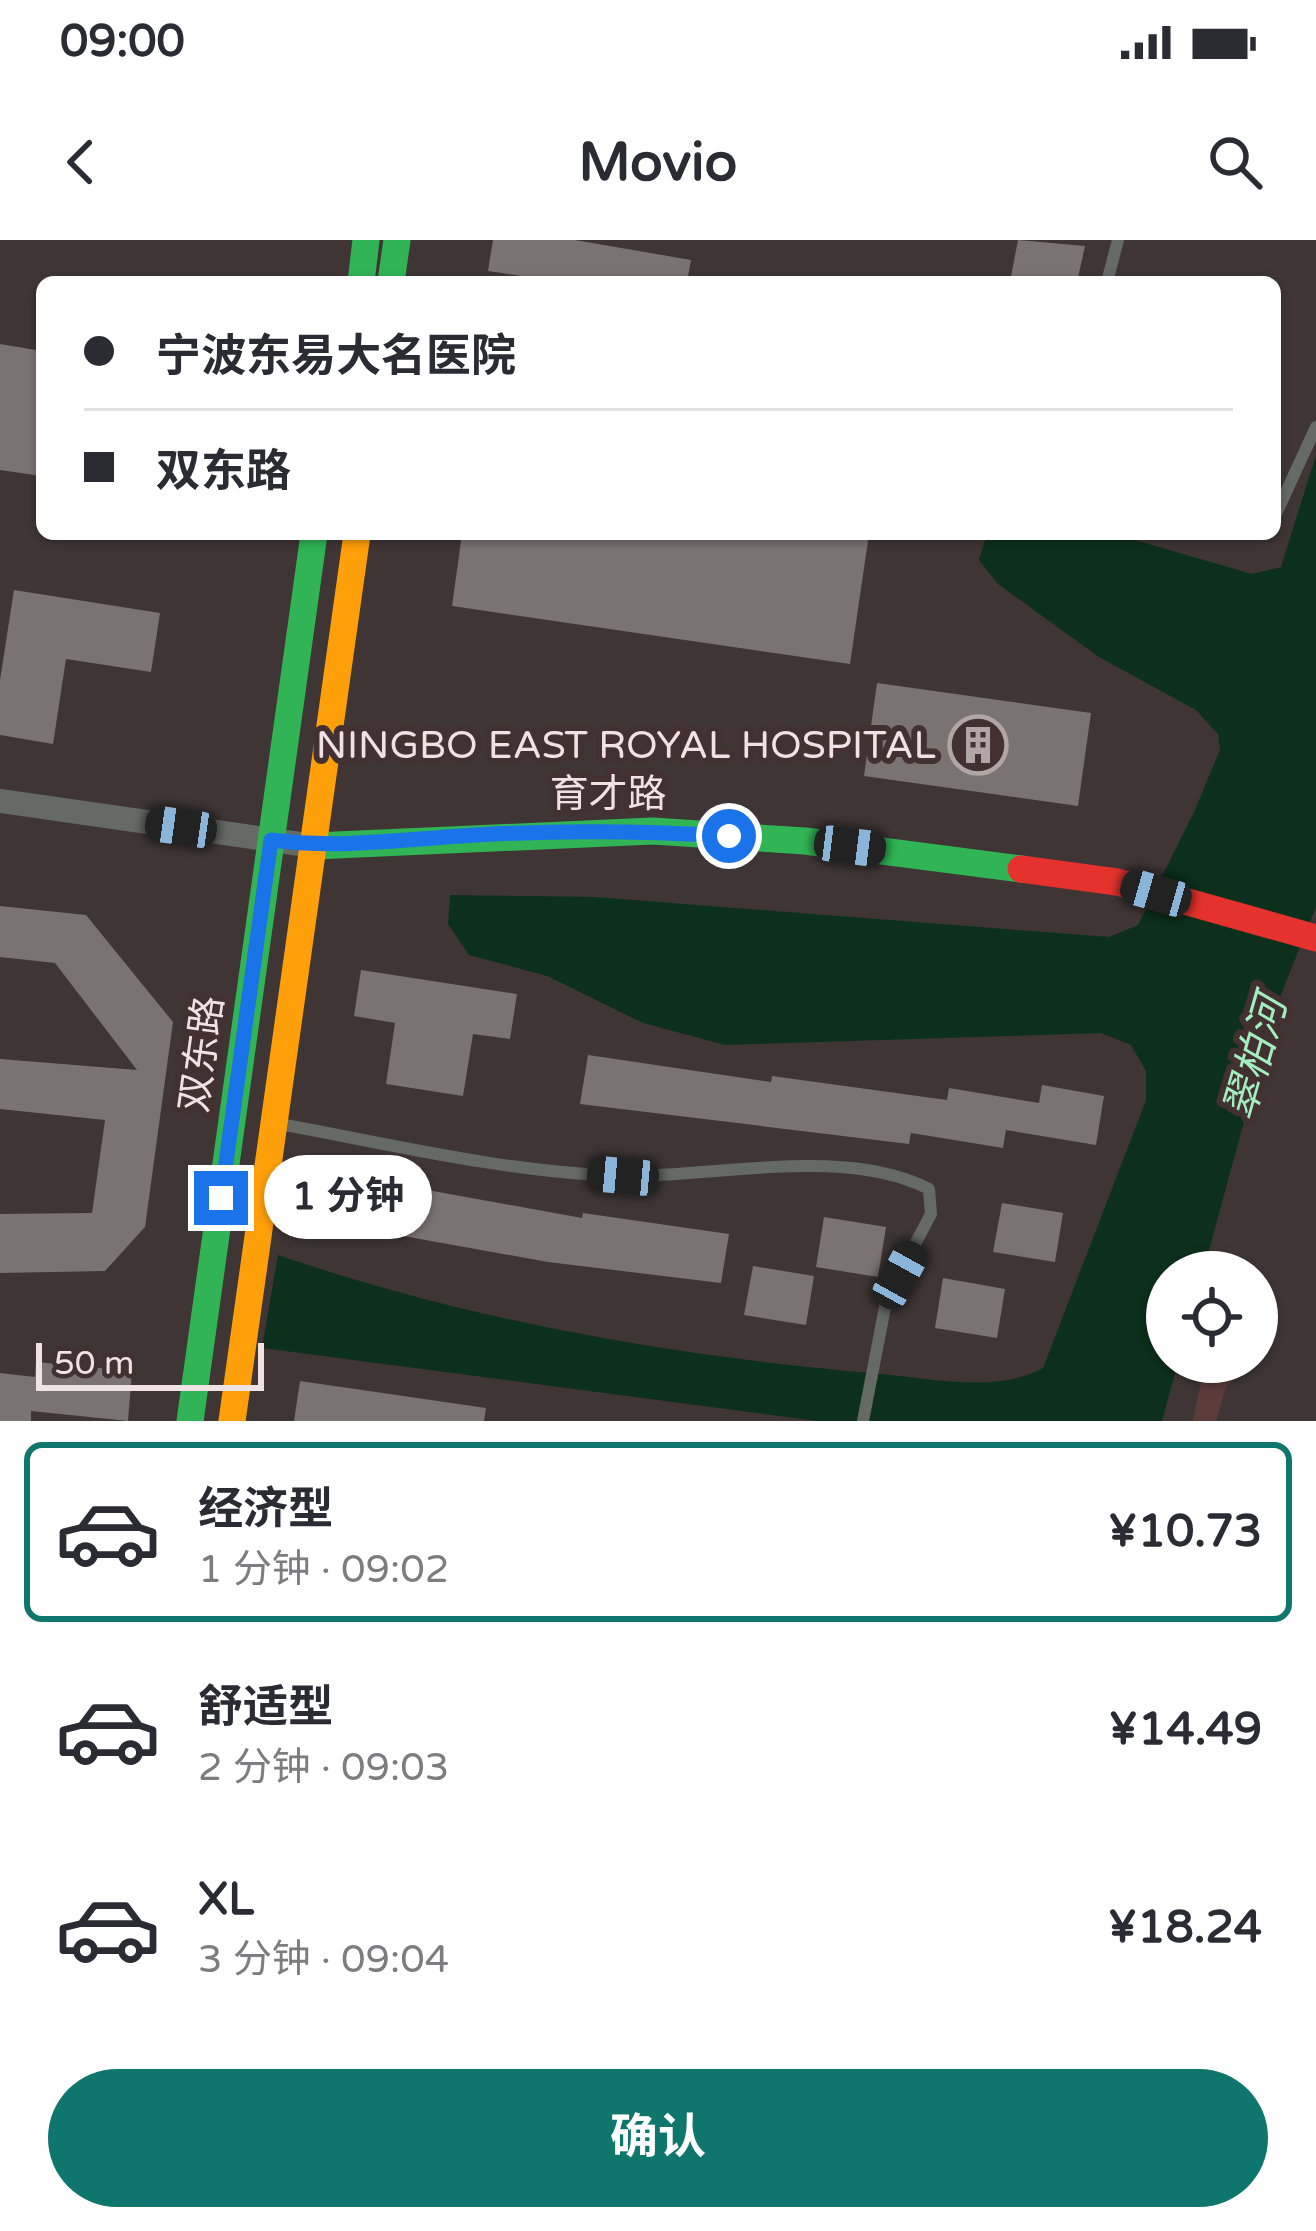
<!DOCTYPE html>
<html lang="zh">
<meta charset="utf-8">
<style>
body{margin:0;font-family:"Varela Round","Noto Sans SC",sans-serif;background:#f2f2f3;color:#2b2b33;height:100vh;display:flex;flex-direction:column;font-size:45px;white-space:nowrap}
*{box-sizing:border-box;margin:0}
p{font-size:39px;color:#7c7c81}
.icon{flex:none;width:66px;height:66px;fill:none;stroke:currentColor;stroke-width:2;stroke-linecap:round;stroke-linejoin:round}
.map{position:relative;height:1181px;overflow:hidden}
.drawer{display:flex;flex-direction:column;background:#fff;flex:1}
.drawer>*{flex:none}
.hud{position:absolute;left:36px;top:36px;width:1245px;height:264px;border-radius:18px;box-shadow:0 3px 9px #0004;display:grid;align-content:center;height:264px;padding:0 48px;background:#fff}
.buttons{position:absolute;left:1146px;top:1011px;display:grid;gap:24px}
.buttons a{display:grid;place-items:center;width:132px;height:132px;border-radius:50%;background:#fff;box-shadow:0 3px 9px #0004;font-size:60px}
.scale{position:absolute;left:36px;bottom:30px;width:228px;box-sizing:border-box;padding-left:12px;border:6px solid #eee2e2;border-top:0;font-size:33px;line-height:42px;white-space:nowrap;color:#eee2e2;-webkit-text-stroke:9px #433131;paint-order:stroke}
.end{position:absolute;width:54px;height:54px;margin:-27px;border:15px solid #1a73e8;background:#fff;box-shadow:0 0 0 6px #fff}
.from{border-radius:50%}
.bubble{position:absolute;height:84px;border-radius:42px;background:#fff;box-shadow:0 3px 9px #0004;font-size:39px;font-weight:700;line-height:84px;text-align:center}
.car{position:absolute;width:36px;height:72px;margin:-36px -18px;border-radius:15px;box-shadow:0 0 9px 3px #0007;background:linear-gradient(#222 24%,#8ab4d8 0 40%,#222 0 76%,#8ab4d8 0 86%,#222 0)}
.hud b{display:flex;align-items:center;gap:42px;height:114px;font-size:45px}
.hud b+b{border-top:3px solid #e1e1e2}
.hud i{width:30px;height:30px;background:#2b2b33}
ul{padding:21px 0 0;list-style:none}
li{display:flex;align-items:center;gap:36px;height:180px;margin:0 24px 18px;padding:0 24px;border:6px solid transparent;border-radius:18px}
li div{flex:1}
li b{display:block;font-size:45px}
li em{font-style:normal;font-weight:700}
li.current{border-color:#0f766e}
li>.icon{width:108px;height:108px;stroke-width:1.5}
.cta{display:flex;gap:24px;margin-top:auto;padding:24px 48px}
.cta a{flex:1;height:138px;border-radius:72px;background:#0f766e;color:#fff;font-size:48px;font-weight:700;line-height:138px;text-align:center}
.status{display:flex;justify-content:space-between;align-items:center;height:84px;padding:0 60px;background:#fff;direction:ltr}
.status svg{height:33px;fill:currentColor}
header{display:flex;justify-content:space-between;align-items:center;height:156px;padding:0 48px;background:#fff;font-size:54px;font-weight:700}
.map>svg:first-child{display:block}
.green{fill:#5c3b3b}
.water{fill:#0c301c}
.building{fill:#7b7272}
.lines{fill:none;stroke-linecap:round;stroke-linejoin:round}
.lane{stroke:#656a65;stroke-width:12}
.street{stroke:#656a65;stroke-width:24}
.fast{stroke:#30b455;stroke-width:27}
.slow{stroke:#ff9f0a;stroke-width:27}
.jam{stroke:#e5322d;stroke-width:27}
.route{stroke:#1a73e8;stroke-width:15}
.labels{text-anchor:middle;dominant-baseline:central;stroke-width:12;stroke-linejoin:round;paint-order:stroke}
.poi-label{font-size:39px;fill:#eee2e2;stroke:#433131;text-anchor:end}
.street-label{font-size:39px;fill:#eee2e2;stroke:#433131}
.water-label{font-size:42px;font-style:italic;fill:#a1efbe;stroke:#433131}
</style>
<div class="status"><b>09:00</b><svg viewBox="0 0 49 12"><path d="M0 12V9h3v3zM5 12V6h3v6zM10 12V3h3v9zM15 12V0h3v12zM26 1h20v11H26zM47 4h2v5h-2z"/></svg></div>
<header><svg class="icon" aria-label="back" viewBox="0 0 24 24"><path d="M15 5l-7 7 7 7"/></svg>Movio<svg class="icon" aria-label="search" viewBox="0 0 24 24"><circle cx="10" cy="10" r="6"/><path d="M15 15l6 6"/></svg></header>
<div class="map">
<svg width="1316" height="1181" viewBox="0 0 1316 1181">
<rect width="100%" height="100%" fill="#3f3535"/>
<path class="green" d="M 1205,1122 L 1252,1122 L 1226,1147 L 1216,1181 L 1193,1181 Z"/>
<path class="water" d="M 1316,215 L 1316,667 L 1274,772 L 1203,1032 L 1167,1032 L 1167,1122 L 1178,1122 L 1162,1181 L 817,1181 L 262,1108 L 278,1015 C 474,1082 674,1116 880,1134 C 933,1138 994,1154 1043,1128 L 1146,860 L 1146,831 L 1131,805 L 1101,793 L 725,805 L 643,783 L 547,736 L 469,715 L 448,684 L 450,655 L 595,657 L 1109,697 L 1138,685 L 1194,572 L 1220,510 L 1218,494 L 1196,470 L 1099,417 L 998,344 L 979,320 L 987,294 L 1114,294 L 1252,334 L 1281,327 Z"/>
<path class="building" d="M 493,0 L 575,0 L 691,20 L 687,42 L 562,42 L 488,31 Z
M 1018,0 L 1085,6 L 1077,42 L 1010,42 Z
M 0,104 L 42,111 L 42,236 L 0,230 Z
M 462,294 L 869,294 L 850,424 L 452,366 Z
M 14,350 L 160,373 L 151,432 L 66,419 L 53,504 L 0,495 L 0,440 Z
M 877,443 L 1091,473 L 1078,566 L 864,536 Z
M 0,666 L 86,675 L 173,782 L 145,987 L 105,1031 L 0,1033 L 0,974 L 92,973 L 105,880 L 0,869 L 0,819 L 137,830 L 55,723 L 0,717 Z
M 361,730 L 517,754 L 510,799 L 473,794 L 463,856 L 386,844 L 395,783 L 354,776 Z
M 588,815 L 771,842 L 772,836 L 947,860 L 949,848 L 1039,863 L 1042,845 L 1104,856 L 1096,905 L 1006,890 L 1003,908 L 911,893 L 909,904 L 580,864 Z
M 317,930 L 582,978 L 583,973 L 729,994 L 721,1043 L 548,1022 L 309,979 Z
M 1002,963 L 1063,973 L 1055,1022 L 993,1012 Z
M 824,977 L 886,987 L 878,1037 L 816,1027 Z
M 753,1026 L 814,1036 L 806,1085 L 744,1075 Z
M 943,1038 L 1005,1049 L 997,1098 L 935,1088 Z
M 36,1122 L 132,1131 L 128,1181 L 31,1171 L 31,1181 L 0,1181 L 0,1133 L 35,1137 Z
M 300,1141 L 486,1168 L 484,1181 L 294,1181 Z"/>
<g class="lines">
<path class="lane" d="M 1107,42 L 1118,0
M 1275,276 L 1316,187
M 275,883 C 389,904 504,932 620,936 C 713,938 843,905 929,949 L 931,974 L 887,1057 L 863,1181"/>
<path class="street" d="M 0,561 L 314,606"/>
<path class="fast" d="M 361,42 L 366,0
M 391,42 L 397,0
M 314,606 L 653,591 L 805,601 L 1021,629
M 190,1181 L 314,294"/>
<path class="slow" d="M 232,1181 L 357,294"/>
<path class="jam" d="M 1021,629 L 1117,642 L 1316,698"/>
</g>
<g class="lines">
<path class="route" d="M 221,958 L 271,600 C 339,609 408,599 476,595 C 560,590 645,591 729,596"/>
</g>
<defs>
<g id="building-ring" transform="scale(3)"><circle r="9.5" fill="#433131" stroke="#b1a5a5" stroke-width="1.5"/><path d="M-4-6H4V6H1V3H-1V6H-4ZM-2.5-4.3h1.7v1.8h-1.7ZM.8-4.3h1.7v1.8H.8ZM-2.5-1h1.7V.8h-1.7ZM.8-1h1.7V.8H.8Z" fill="#b1a5a5"/></g>
</defs>
<g fill-rule="evenodd">
<use href="#building-ring" x="978" y="505"/>
</g>
<g class="labels">
<g class="poi-label">
<text x="936" y="505">NINGBO EAST ROYAL HOSPITAL</text>
</g>
<g class="street-label">
<text x="608" y="554">育才路</text>
<text transform="translate(202 814) rotate(-82)">双东路</text>
</g>
<g class="water-label">
<text transform="translate(1256 818) rotate(-74)">翠柏河</text>
</g>
</g>
</svg>
<div class="buttons">
<a><svg class="icon" aria-label="locate" viewBox="0 0 24 24"><circle cx="12" cy="12" r="6"/><path d="M12 2v4M12 18v4M2 12h4M18 12h4"/></svg></a>
</div>
<div class="scale">50 m</div>
<i class="end from" style="left:729px;top:596px"></i>
<i class="end" style="left:221px;top:958px"></i>
<div class="bubble" style="left:264px;top:915px;width:168px">1 分钟</div>
<i class="car" style="left:181px;top:587px;rotate:278deg"></i>
<i class="car" style="left:850px;top:606px;rotate:97deg"></i>
<i class="car" style="left:1156px;top:653px;rotate:286deg"></i>
<i class="car" style="left:623px;top:936px;rotate:275deg"></i>
<i class="car" style="left:900px;top:1035px;rotate:29deg"></i>
<div class="hud">
<b><i class="from"></i>宁波东易大名医院</b>
<b><i></i>双东路</b>
</div>
</div>
<section class="drawer">
<ul>
<li class="current"><svg class="icon" aria-label="car" viewBox="0 0 24 24"><path d="M5 17H2v-5l4-1 3-4h7l3 4 3 1v5h-3M9 17h6M6 11h13"/><circle cx="7" cy="17" r="2"/><circle cx="17" cy="17" r="2"/></svg><div><b>经济型</b><p>1 分钟 · 09:02</p></div><em>¥10.73</em></li>
<li><svg class="icon" aria-label="car" viewBox="0 0 24 24"><path d="M5 17H2v-5l4-1 3-4h7l3 4 3 1v5h-3M9 17h6M6 11h13"/><circle cx="7" cy="17" r="2"/><circle cx="17" cy="17" r="2"/></svg><div><b>舒适型</b><p>2 分钟 · 09:03</p></div><em>¥14.49</em></li>
<li><svg class="icon" aria-label="car" viewBox="0 0 24 24"><path d="M5 17H2v-5l4-1 3-4h7l3 4 3 1v5h-3M9 17h6M6 11h13"/><circle cx="7" cy="17" r="2"/><circle cx="17" cy="17" r="2"/></svg><div><b>XL</b><p>3 分钟 · 09:04</p></div><em>¥18.24</em></li>
</ul>
<div class="cta"><a>确认</a></div>
</section>
